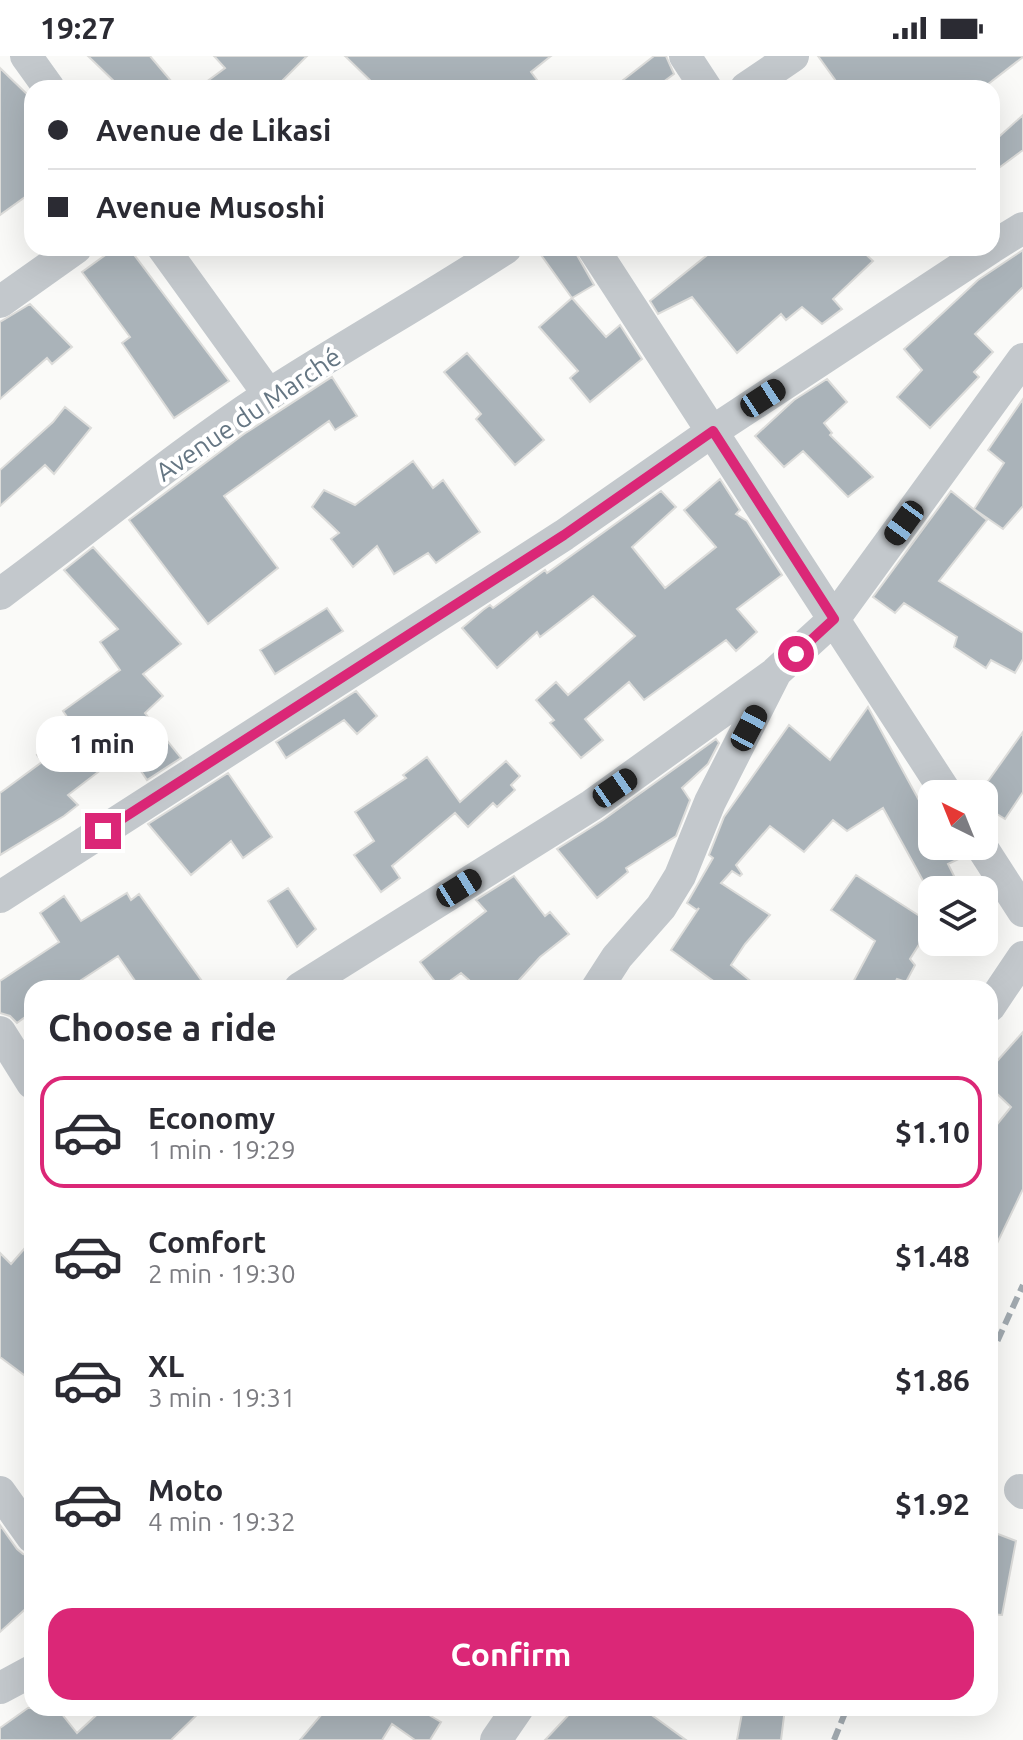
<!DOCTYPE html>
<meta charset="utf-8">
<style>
body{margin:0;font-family:Ubuntu,sans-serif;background:#f7f7f7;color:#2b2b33;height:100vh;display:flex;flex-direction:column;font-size:30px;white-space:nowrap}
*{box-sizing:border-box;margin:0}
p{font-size:26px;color:#7c7c81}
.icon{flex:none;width:44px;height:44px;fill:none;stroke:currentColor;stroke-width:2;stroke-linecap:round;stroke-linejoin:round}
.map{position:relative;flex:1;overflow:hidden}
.details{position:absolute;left:24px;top:924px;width:974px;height:736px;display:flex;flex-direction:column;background:#fff;border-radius:24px;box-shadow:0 8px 32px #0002}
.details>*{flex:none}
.banner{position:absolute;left:24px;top:24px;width:976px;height:176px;border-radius:24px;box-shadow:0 8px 32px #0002;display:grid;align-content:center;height:176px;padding:0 24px;background:#fff}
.needle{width:52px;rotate:317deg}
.buttons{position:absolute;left:918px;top:724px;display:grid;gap:16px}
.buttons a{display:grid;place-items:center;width:80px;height:80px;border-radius:16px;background:#fff;box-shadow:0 8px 32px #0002;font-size:40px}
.end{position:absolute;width:36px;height:36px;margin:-18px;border:10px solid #db2777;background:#fff;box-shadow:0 0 0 4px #fff}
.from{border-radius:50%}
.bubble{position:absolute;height:56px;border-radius:24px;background:#fff;box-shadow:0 8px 32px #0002;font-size:26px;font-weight:700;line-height:56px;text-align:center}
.car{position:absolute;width:24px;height:48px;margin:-24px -12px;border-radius:10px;box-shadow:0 0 6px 2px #0007;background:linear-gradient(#222 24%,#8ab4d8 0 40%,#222 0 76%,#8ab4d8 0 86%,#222 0)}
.banner b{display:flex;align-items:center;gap:28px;height:76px;font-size:30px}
.banner b+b{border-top:2px solid #e1e1e2}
.banner i{width:20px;height:20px;background:#2b2b33}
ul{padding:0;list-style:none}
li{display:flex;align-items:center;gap:24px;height:112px;margin:0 16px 12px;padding:0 8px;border:4px solid transparent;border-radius:24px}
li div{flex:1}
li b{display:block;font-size:30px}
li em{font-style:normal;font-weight:700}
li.current{border-color:#db2777}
li>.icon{width:72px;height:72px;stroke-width:1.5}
h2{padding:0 24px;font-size:36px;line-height:96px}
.cta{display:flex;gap:16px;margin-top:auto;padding:16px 24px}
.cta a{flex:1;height:92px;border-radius:24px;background:#db2777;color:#fff;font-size:32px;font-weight:700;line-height:92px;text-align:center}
.status{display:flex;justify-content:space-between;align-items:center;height:56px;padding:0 40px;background:#fff;direction:ltr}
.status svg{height:22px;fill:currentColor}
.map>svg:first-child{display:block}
.building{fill:#aab3b9;stroke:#dcdcda;stroke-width:2}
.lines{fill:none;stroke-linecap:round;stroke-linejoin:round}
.minor{stroke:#c3c8cc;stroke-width:32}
.rail{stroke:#a2aab0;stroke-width:6;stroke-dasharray:12 6;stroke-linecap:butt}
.route{stroke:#db2777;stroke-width:10}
.labels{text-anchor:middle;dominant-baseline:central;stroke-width:8;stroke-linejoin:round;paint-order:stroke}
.street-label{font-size:26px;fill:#657683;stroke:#fff}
</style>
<div class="status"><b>19:27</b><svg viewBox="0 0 49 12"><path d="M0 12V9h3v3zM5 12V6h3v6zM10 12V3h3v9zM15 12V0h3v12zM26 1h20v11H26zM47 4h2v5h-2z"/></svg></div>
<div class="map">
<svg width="1023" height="1684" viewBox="0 0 1023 1684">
<rect width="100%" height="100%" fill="#fafaf8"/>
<path class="building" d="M 88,0 L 150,0 L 177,32 L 121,32 Z
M 214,0 L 307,0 L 275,32 L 198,32 L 225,12 Z
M 345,0 L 551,0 L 531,16 L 543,32 L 378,32 Z
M 654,0 L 666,0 L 674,18 L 655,32 L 613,32 Z
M 818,0 L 1023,0 L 1023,1 L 983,32 L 841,32 Z
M 0,12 L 32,43 L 32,136 L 0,159 Z
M 1023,59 L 1023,94 L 992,117 L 992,87 Z
M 115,192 L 129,192 L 229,325 L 174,362 L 122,287 L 130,281 L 82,216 Z
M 536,192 L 573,192 L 594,229 L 572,242 Z
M 716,192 L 859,192 L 873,205 L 833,243 L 842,253 L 822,268 L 802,251 L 786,264 L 781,258 L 737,297 L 692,241 L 658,258 L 650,245 Z
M 1023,194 L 1023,231 L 975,278 L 993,296 L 974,316 L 979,321 L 930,372 L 897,341 L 922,314 L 904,293 L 978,224 Z
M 572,242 L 606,281 L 620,269 L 642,303 L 590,346 L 570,322 L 578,315 L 539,271 Z
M 30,248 L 72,291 L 52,308 L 47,302 L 0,343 L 0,266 Z
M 467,297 L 544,384 L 515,409 L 476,363 L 481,358 L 444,316 Z
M 332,321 L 357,360 L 335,374 L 329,365 L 224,440 L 278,512 L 208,568 L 129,464 L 244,378 Z
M 827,323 L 847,346 L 824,367 L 832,377 L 830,379 L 873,421 L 848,441 L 803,395 L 784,411 L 755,380 L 794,344 Z
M 1023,343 L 1023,450 L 1003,473 L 974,453 L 1004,407 L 988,394 Z
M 65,351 L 91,372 L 54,418 L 45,409 L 0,450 L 0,414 L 53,366 Z
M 413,405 L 433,432 L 443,424 L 480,476 L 436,507 L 428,497 L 394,518 L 377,490 L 353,511 L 331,483 L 339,477 L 312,451 L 324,434 L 355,449 Z
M 720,423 L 740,454 L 736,458 L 747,465 L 782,519 L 737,553 L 757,576 L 736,595 L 726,584 L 644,644 L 629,626 L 585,663 L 603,684 L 581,702 L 550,667 L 554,664 L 536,644 L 556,626 L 568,639 L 635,580 L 593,540 L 540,581 L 537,576 L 497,612 L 462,572 L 483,554 L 490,549 L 493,552 L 545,514 L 547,517 L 661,435 L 676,451 L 632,491 L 665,532 L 716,491 L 684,454 Z
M 951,435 L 987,464 L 939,525 L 1023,577 L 1023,603 L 1015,617 L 991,604 L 986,612 L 954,591 L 957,581 L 904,547 L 895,557 L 873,541 Z
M 93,491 L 181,588 L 143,618 L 163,640 L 145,657 L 181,702 L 147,724 L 127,694 L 68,739 L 78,749 L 64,760 L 0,799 L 0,737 L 42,706 L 37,699 L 74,671 L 63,655 L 120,614 L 100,586 L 118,573 L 64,514 Z
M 327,552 L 343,575 L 275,618 L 260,594 Z
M 356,635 L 377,660 L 357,678 L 344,664 L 286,702 L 276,686 Z
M 868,651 L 932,768 L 932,790 L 962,790 L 965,800 L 948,808 L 961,834 L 932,834 L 932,841 L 883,752 L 847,775 L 833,764 L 804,796 L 770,770 L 736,809 L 742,818 L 740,820 L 732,815 L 721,827 L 770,859 L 745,888 L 731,909 L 759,932 L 723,932 L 671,894 L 699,852 L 697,854 L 687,847 L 713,802 L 709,799 L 724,761 L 789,669 L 830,704 Z
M 1023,676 L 1023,736 L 1005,763 L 984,750 L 986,728 Z
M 716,683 L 719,687 L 708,708 L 682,732 L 690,744 L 676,780 L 626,812 L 628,816 L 597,842 L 557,793 L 603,764 Z
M 427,701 L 460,746 L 506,705 L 520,720 L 511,729 L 515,734 L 497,751 L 493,747 L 468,771 L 455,757 L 392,810 L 400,822 L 381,836 L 354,799 L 374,785 L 355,756 L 406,722 L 403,719 Z
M 228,717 L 272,781 L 243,802 L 231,785 L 191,819 L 148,768 Z
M 856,819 L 932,868 L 910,903 L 915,909 L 906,926 L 897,923 L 892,932 L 850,932 L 875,885 L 831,854 Z
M 514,820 L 545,860 L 550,856 L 569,878 L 540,901 L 512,932 L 478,932 L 461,917 L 440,932 L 420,906 L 486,855 L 476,844 Z
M 288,832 L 316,873 L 297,891 L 268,845 Z
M 127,837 L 131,844 L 139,838 L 207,932 L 140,932 L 118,900 L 69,932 L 32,932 L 32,956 L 17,967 L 10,960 L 0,957 L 0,925 L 59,886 L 40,857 L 64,840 L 81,865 Z
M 1023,976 L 1023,1133 L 990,1202 L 990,1077 L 1011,1051 L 990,1031 L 990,1013 Z
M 32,1184 L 32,1325 L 0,1301 L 0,1197 L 11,1208 Z
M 0,1469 L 17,1493 L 23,1498 L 32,1500 L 32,1547 L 0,1576 Z
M 990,1475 L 1016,1485 L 1002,1559 L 990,1558 Z
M 28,1652 L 57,1652 L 77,1677 L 104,1652 L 204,1652 L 171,1684 L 0,1684 L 0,1672 Z
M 327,1652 L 417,1652 L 441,1666 L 430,1684 L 415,1684 L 392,1668 L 382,1684 L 300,1684 Z
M 575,1652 L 642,1652 L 686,1684 L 545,1684 Z
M 743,1652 L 785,1652 L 781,1684 L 737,1684 Z"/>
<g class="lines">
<path class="minor" d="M 26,0 L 49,32
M 685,0 L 706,32
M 746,32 L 793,0
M 992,191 L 1023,172
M 163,192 L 269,339
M 593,192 L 947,738
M 0,246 L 76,192
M 0,538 C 90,472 175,400 268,339 C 347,288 428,243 506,192
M 981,790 L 1023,855
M 0,841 L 564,479 L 713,375 L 991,192
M 300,932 L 592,749 L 774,618
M 597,932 L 617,901 L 661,851 L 680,820 L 710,746 L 776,616 L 834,563 L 1023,303
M 990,950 L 1023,901
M 0,976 L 32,1027
M 1020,1434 L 1023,1437
M 0,1436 L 32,1481
M 0,1632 L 32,1615
M 496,1684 L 518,1652"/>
<path class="rail" d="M 990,1301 L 1023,1229
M 834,1684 L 847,1652"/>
</g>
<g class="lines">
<path class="route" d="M 103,775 L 564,479 L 713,375 L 834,563 L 796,598"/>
</g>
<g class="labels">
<g class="street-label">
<text transform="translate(248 358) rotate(-34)">Avenue du Marché</text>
</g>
</g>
</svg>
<div class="buttons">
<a><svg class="needle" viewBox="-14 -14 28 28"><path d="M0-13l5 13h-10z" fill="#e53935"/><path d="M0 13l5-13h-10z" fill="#7c7c81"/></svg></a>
<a><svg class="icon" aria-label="layers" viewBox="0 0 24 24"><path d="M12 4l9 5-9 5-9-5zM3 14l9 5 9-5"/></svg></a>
</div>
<i class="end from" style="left:796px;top:598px"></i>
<i class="end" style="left:103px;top:775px"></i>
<div class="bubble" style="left:36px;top:660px;width:132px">1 min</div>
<i class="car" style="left:763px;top:342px;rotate:57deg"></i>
<i class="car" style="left:904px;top:467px;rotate:216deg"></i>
<i class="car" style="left:749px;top:672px;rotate:28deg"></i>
<i class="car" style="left:615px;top:732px;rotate:55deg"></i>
<i class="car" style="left:459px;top:832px;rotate:58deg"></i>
<div class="banner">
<b><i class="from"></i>Avenue de Likasi</b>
<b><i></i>Avenue Musoshi</b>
</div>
<section class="details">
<h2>Choose a ride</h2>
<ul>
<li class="current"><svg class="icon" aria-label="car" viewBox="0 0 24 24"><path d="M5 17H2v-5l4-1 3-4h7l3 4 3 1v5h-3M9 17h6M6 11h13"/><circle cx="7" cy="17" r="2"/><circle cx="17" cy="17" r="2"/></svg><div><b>Economy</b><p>1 min · 19:29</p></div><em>$1.10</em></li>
<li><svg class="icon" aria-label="car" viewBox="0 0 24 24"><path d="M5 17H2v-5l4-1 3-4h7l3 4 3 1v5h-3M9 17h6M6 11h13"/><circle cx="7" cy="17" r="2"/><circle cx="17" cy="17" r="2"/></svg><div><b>Comfort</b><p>2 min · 19:30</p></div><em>$1.48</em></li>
<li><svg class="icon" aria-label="car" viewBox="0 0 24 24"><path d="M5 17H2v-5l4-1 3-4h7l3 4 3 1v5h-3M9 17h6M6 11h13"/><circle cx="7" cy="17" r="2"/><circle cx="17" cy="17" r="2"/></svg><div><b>XL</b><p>3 min · 19:31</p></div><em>$1.86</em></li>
<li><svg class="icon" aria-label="car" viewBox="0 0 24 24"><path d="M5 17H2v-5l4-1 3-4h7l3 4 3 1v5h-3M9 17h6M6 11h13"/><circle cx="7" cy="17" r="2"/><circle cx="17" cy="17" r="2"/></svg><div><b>Moto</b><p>4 min · 19:32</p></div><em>$1.92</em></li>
</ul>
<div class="cta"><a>Confirm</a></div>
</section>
</div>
